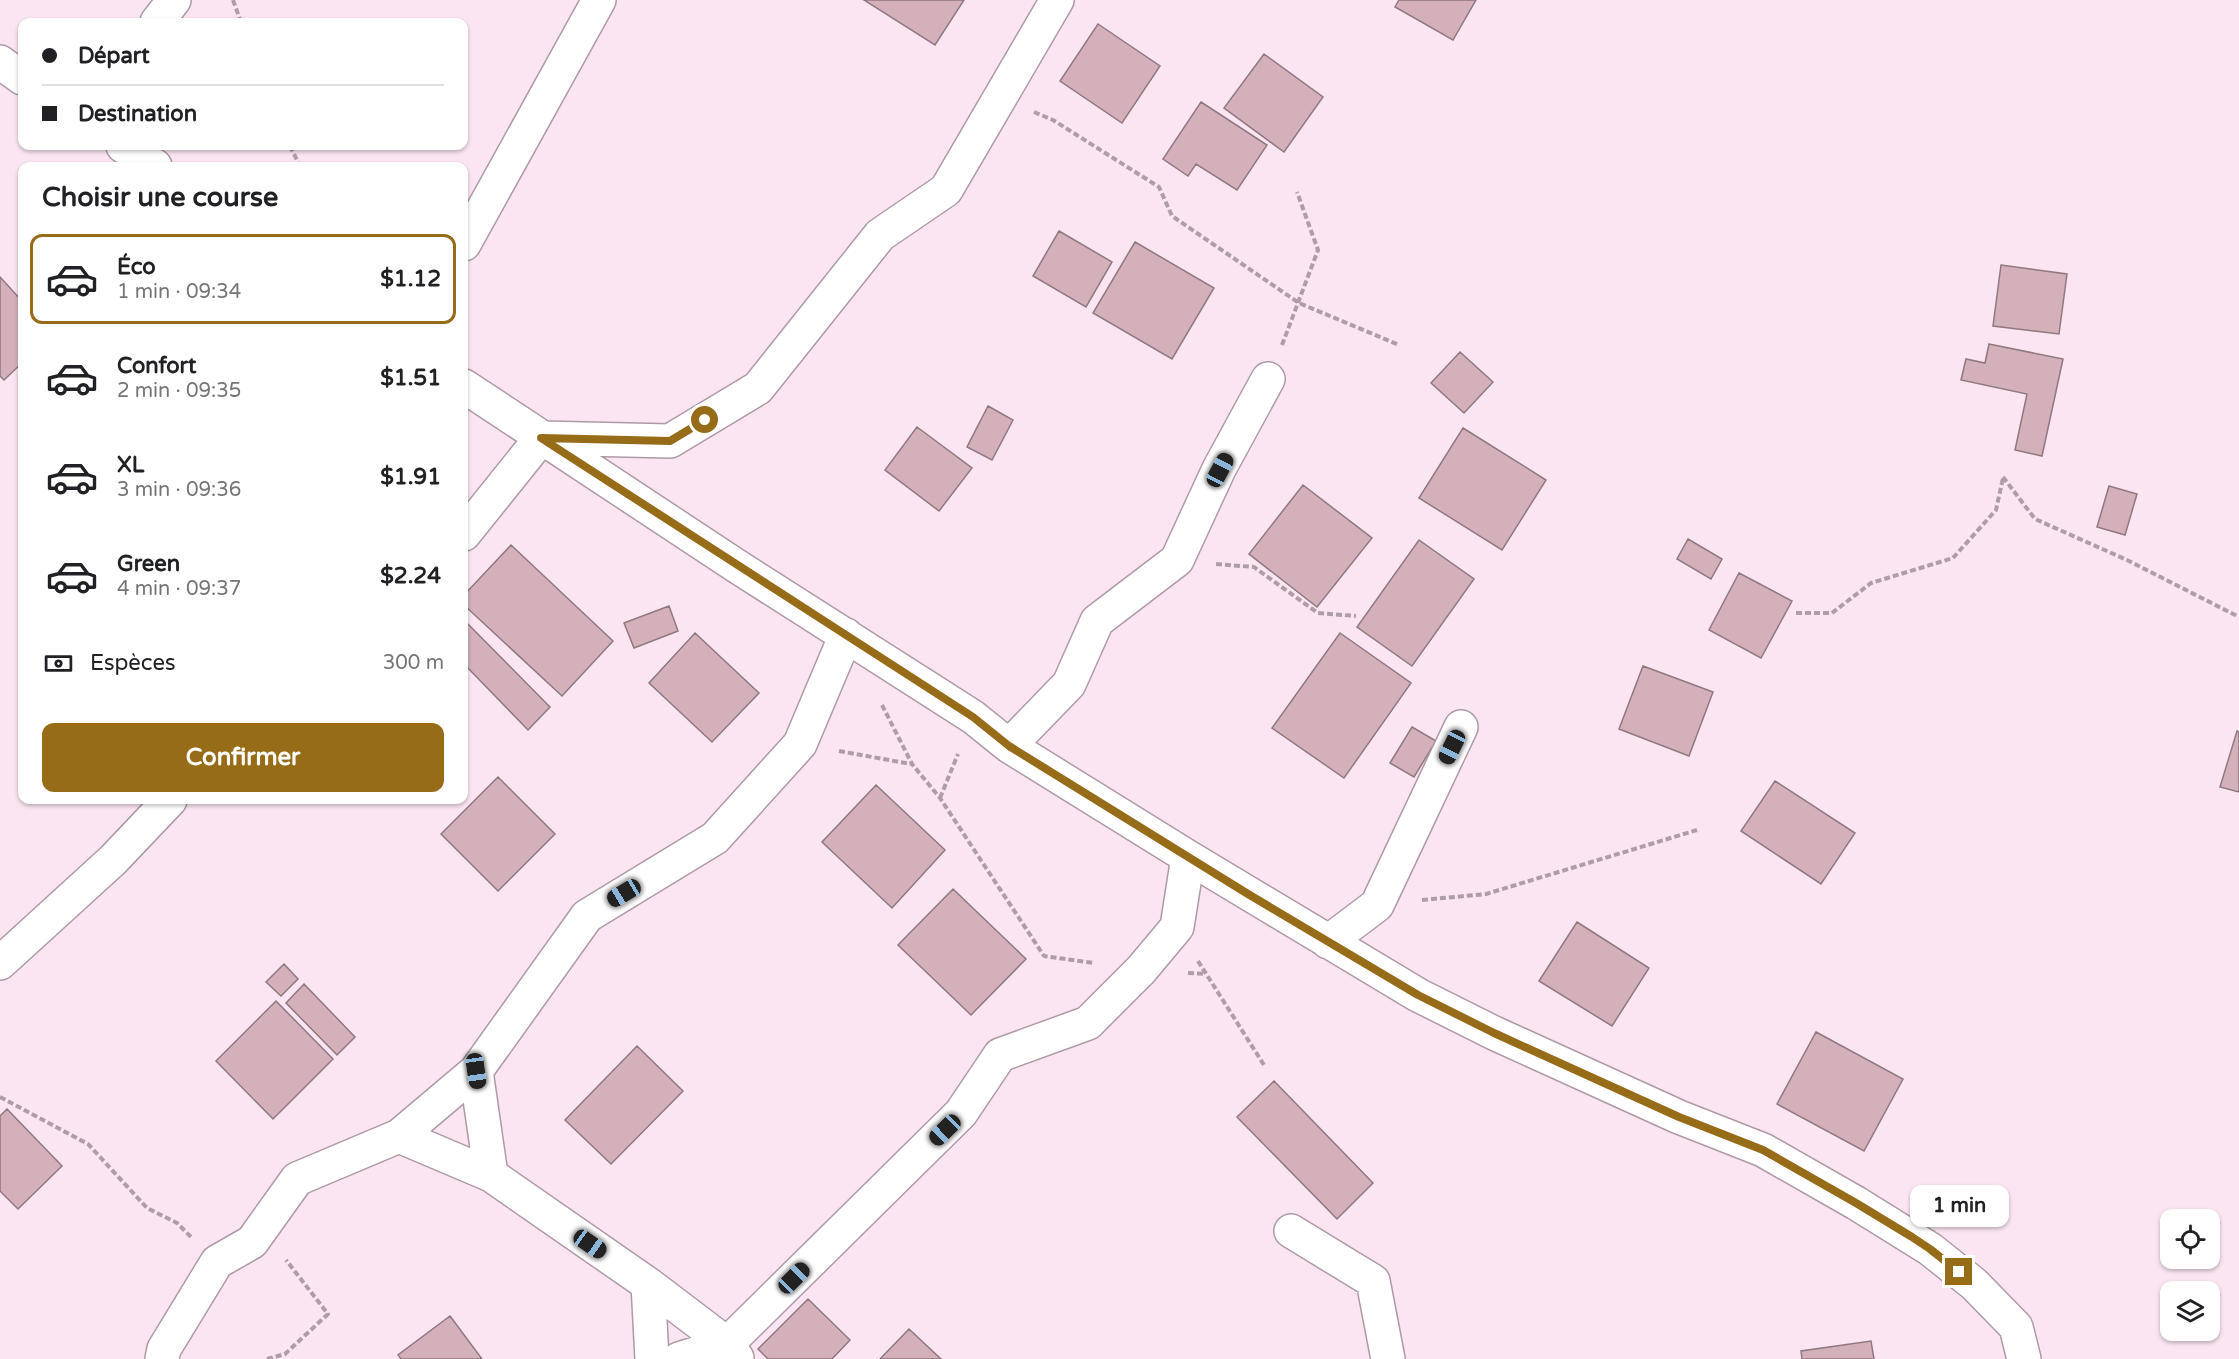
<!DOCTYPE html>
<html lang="fr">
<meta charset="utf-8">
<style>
body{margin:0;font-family:"Varela Round",sans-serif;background:#f6f6f6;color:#202124;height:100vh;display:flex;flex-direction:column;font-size:22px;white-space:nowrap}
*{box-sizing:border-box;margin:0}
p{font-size:20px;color:#757577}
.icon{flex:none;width:33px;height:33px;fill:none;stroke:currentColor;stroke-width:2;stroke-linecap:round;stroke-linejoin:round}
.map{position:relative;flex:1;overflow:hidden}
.details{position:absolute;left:18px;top:162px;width:450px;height:642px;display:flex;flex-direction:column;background:#fff;border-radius:12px;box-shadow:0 2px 4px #0004}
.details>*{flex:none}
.banner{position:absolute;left:18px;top:18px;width:450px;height:132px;border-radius:12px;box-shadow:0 2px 4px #0004;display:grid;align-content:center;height:132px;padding:0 24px;background:#fff}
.tools{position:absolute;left:2160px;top:1209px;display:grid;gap:12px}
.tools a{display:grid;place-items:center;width:60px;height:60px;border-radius:12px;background:#fff;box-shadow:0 2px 4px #0004;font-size:30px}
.end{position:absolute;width:27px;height:27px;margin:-14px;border:8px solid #976c19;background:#fff;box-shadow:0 0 0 3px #fff}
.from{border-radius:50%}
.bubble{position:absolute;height:42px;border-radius:12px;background:#fff;box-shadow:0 2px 4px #0004;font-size:20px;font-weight:700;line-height:42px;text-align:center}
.car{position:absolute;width:18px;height:36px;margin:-18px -9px;border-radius:8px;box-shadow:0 0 4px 2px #0007;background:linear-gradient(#222 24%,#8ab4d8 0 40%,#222 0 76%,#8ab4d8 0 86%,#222 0)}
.banner b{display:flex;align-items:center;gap:21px;height:57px;font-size:22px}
.banner b+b{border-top:2px solid #e0e0e0}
.banner i{width:15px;height:15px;background:#202124}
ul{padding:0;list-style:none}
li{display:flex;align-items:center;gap:18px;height:90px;margin:0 12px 9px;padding:0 12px;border:3px solid transparent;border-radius:12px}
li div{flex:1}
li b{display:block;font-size:22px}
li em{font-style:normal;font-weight:700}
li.active{border-color:#976c19}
li>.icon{width:54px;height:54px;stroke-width:1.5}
h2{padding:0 24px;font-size:27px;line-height:72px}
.pay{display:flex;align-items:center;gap:15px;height:66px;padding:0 24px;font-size:22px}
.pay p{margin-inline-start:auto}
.primary-button{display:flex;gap:12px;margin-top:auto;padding:12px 24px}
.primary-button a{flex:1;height:69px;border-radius:12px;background:#976c19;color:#fff;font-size:24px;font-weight:700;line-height:69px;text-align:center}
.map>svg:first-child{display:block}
.building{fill:#d4b1ba;stroke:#8f787e;stroke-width:1.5}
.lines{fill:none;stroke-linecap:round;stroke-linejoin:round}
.minor-casing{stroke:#ae9aa6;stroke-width:36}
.path{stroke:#ae9da7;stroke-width:4;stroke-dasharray:6 3;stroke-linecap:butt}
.minor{stroke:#fff;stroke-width:33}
.route{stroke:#976c19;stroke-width:8}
</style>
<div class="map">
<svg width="2239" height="1359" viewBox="0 0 2239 1359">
<rect width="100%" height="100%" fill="#fbe5f2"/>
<path class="building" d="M 864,0 L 964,0 L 935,45 Z
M 1399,0 L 1476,0 L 1453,40 L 1395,7 Z
M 1098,24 L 1160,66 L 1122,123 L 1060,81 Z
M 1264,54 L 1323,97 L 1284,152 L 1224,108 Z
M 1201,102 L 1267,145 L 1237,190 L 1196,164 L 1188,176 L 1163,159 Z
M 1059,231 L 1112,262 L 1086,307 L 1033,276 Z
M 1135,242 L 1214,288 L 1172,359 L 1093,313 Z
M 2001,265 L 2067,274 L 2059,334 L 1993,326 Z
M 0,277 L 22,301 L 22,363 L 4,380 L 0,376 Z
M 1989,344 L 2063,359 L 2042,456 L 2015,450 L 2027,394 L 1961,380 L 1966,359 L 1985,363 Z
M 1460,352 L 1493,382 L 1464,413 L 1431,383 Z
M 988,406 L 1013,420 L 992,460 L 967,447 Z
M 917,427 L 972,468 L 939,511 L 885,470 Z
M 1463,428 L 1546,480 L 1502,550 L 1419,498 Z
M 1303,485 L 1372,538 L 1317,607 L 1249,554 Z
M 2109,486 L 2137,494 L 2125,535 L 2097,527 Z
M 1688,539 L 1722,559 L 1711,579 L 1677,559 Z
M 1419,540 L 1474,579 L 1412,666 L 1357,627 Z
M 511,545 L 613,641 L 562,696 L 464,605 L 464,595 Z
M 1739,573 L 1792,601 L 1761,658 L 1709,630 Z
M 669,606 L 678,631 L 634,648 L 624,623 Z
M 464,620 L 550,707 L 528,730 L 464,664 Z
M 695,633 L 759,693 L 712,742 L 649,683 Z
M 1340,633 L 1411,683 L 1344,778 L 1272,728 Z
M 1643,666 L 1713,692 L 1689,756 L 1619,729 Z
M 1412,727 L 1436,741 L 1414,777 L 1390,763 Z
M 2237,731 L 2239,732 L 2239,792 L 2220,787 Z
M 498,777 L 555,834 L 498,891 L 441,834 Z
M 1775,781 L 1855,833 L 1821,884 L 1741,831 Z
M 876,785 L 945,850 L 892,908 L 822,842 Z
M 953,889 L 1026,959 L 971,1015 L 898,945 Z
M 1577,922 L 1649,968 L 1612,1026 L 1539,981 Z
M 284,964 L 298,979 L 281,996 L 266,982 Z
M 304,984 L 355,1037 L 337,1055 L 286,1003 Z
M 276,1001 L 333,1059 L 273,1119 L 216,1061 Z
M 1816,1032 L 1903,1079 L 1864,1151 L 1777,1104 Z
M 637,1046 L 683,1091 L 611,1164 L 565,1120 Z
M 1274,1081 L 1373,1183 L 1337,1219 L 1237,1117 Z
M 7,1109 L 62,1166 L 18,1209 L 0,1191 L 0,1116 Z
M 808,1299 L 850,1340 L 832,1359 L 768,1359 L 758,1349 Z
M 450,1316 L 482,1359 L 401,1359 L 398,1355 Z
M 909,1329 L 941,1359 L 880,1359 Z
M 1871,1341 L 1874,1359 L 1802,1359 L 1801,1351 Z"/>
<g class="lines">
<g class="minor-casing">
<path id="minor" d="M 157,22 L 174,0
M 0,62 L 22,78
M 123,146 L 155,166
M 464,244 L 599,0
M 464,386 L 735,565 L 973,717 L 1009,746 L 1188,857 L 1418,995 L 1494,1033 L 1679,1117 L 1763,1150 L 1856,1203 L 1930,1249 L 1974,1284 L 2016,1327 L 2024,1359
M 464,534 L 541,438 L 670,441 L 758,388 L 880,235 L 946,190 L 1057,0
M 1009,746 L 1069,684 L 1097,621 L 1177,560 L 1219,469 L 1268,379
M 1328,942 L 1377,905 L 1461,727
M 0,963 L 113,860 L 170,800
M 476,1071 L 491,1175
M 399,1136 L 491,1175 L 648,1284 L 652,1359
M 1291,1231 L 1373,1281 L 1388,1359
M 648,1284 L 727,1344 L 737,1358
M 162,1359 L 164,1349 L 217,1262 L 252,1242 L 297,1179 L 399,1136 L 476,1071 L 587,916 L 715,838 L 800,744 L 846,635
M 679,1359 L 727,1344 L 961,1113 L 1000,1055 L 1088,1023 L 1141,970 L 1177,927 L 1188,857"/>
</g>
<path class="path" d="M 233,0 L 241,22
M 1034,112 L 1053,120 L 1159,187 L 1172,216 L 1299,303 L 1399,345
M 290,146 L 300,166
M 1282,345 L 1318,250 L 1297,192
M 2003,477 L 2035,519 L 2127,560 L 2239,617
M 1216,564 L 1254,567 L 1318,613 L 1356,616
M 1796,613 L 1832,613 L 1871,583 L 1953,558 L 1996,510 L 2003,478
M 882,705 L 912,764 L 940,798 L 1044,956 L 1094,963
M 839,751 L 911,764
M 940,798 L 958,754
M 1422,900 L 1486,894 L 1697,830
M 1198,961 L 1264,1065
M 1188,973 L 1206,974
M 0,1097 L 88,1144 L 147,1208 L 177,1223 L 191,1237
M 267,1359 L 285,1354 L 328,1314 L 286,1260"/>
<use href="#minor" class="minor"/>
</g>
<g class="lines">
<path class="route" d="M 705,420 L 670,441 L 541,438 L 973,717 L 1009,746 L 1248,894 L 1418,995 L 1494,1033 L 1679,1117 L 1763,1150 L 1856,1203 L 1912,1237 L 1930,1249 L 1959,1272"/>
</g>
</svg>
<div class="tools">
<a><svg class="icon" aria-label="locate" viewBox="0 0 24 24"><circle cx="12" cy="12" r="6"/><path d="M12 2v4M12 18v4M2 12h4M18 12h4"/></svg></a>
<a><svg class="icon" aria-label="layers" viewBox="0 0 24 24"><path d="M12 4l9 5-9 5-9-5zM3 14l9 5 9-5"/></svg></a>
</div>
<i class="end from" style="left:705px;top:420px"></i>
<i class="end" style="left:1959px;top:1272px"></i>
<div class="bubble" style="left:1910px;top:1185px;width:99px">1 min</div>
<i class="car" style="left:1220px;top:470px;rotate:28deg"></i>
<i class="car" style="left:1452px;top:747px;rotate:206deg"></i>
<i class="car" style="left:624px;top:893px;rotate:239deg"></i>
<i class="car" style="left:476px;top:1071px;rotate:172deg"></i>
<i class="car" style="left:945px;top:1130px;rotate:226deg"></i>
<i class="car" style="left:590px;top:1244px;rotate:125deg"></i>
<i class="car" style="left:794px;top:1278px;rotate:45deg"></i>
<div class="banner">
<b><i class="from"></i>Départ</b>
<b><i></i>Destination</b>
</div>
<section class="details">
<h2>Choisir une course</h2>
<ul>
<li class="active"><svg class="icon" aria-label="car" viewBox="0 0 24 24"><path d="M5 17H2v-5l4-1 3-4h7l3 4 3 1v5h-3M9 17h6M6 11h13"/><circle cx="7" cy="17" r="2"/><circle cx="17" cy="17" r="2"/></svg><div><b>Éco</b><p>1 min · 09:34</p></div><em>$1.12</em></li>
<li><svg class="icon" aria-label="car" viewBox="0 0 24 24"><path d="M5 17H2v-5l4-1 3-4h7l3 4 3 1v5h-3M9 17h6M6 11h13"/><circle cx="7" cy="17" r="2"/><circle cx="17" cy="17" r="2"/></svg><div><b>Confort</b><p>2 min · 09:35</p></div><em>$1.51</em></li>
<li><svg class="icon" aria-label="car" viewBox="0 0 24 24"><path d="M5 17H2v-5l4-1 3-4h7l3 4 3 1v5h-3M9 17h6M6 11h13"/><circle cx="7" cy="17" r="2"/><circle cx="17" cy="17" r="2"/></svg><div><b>XL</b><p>3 min · 09:36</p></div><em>$1.91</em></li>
<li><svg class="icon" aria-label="car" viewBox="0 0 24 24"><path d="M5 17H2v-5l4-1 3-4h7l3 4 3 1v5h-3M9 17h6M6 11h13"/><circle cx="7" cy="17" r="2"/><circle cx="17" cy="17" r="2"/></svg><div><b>Green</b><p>4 min · 09:37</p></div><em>$2.24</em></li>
</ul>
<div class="pay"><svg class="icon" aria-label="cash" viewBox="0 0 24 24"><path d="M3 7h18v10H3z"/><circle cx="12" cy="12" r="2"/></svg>Espèces<p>300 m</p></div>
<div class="primary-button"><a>Confirmer</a></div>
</section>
</div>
